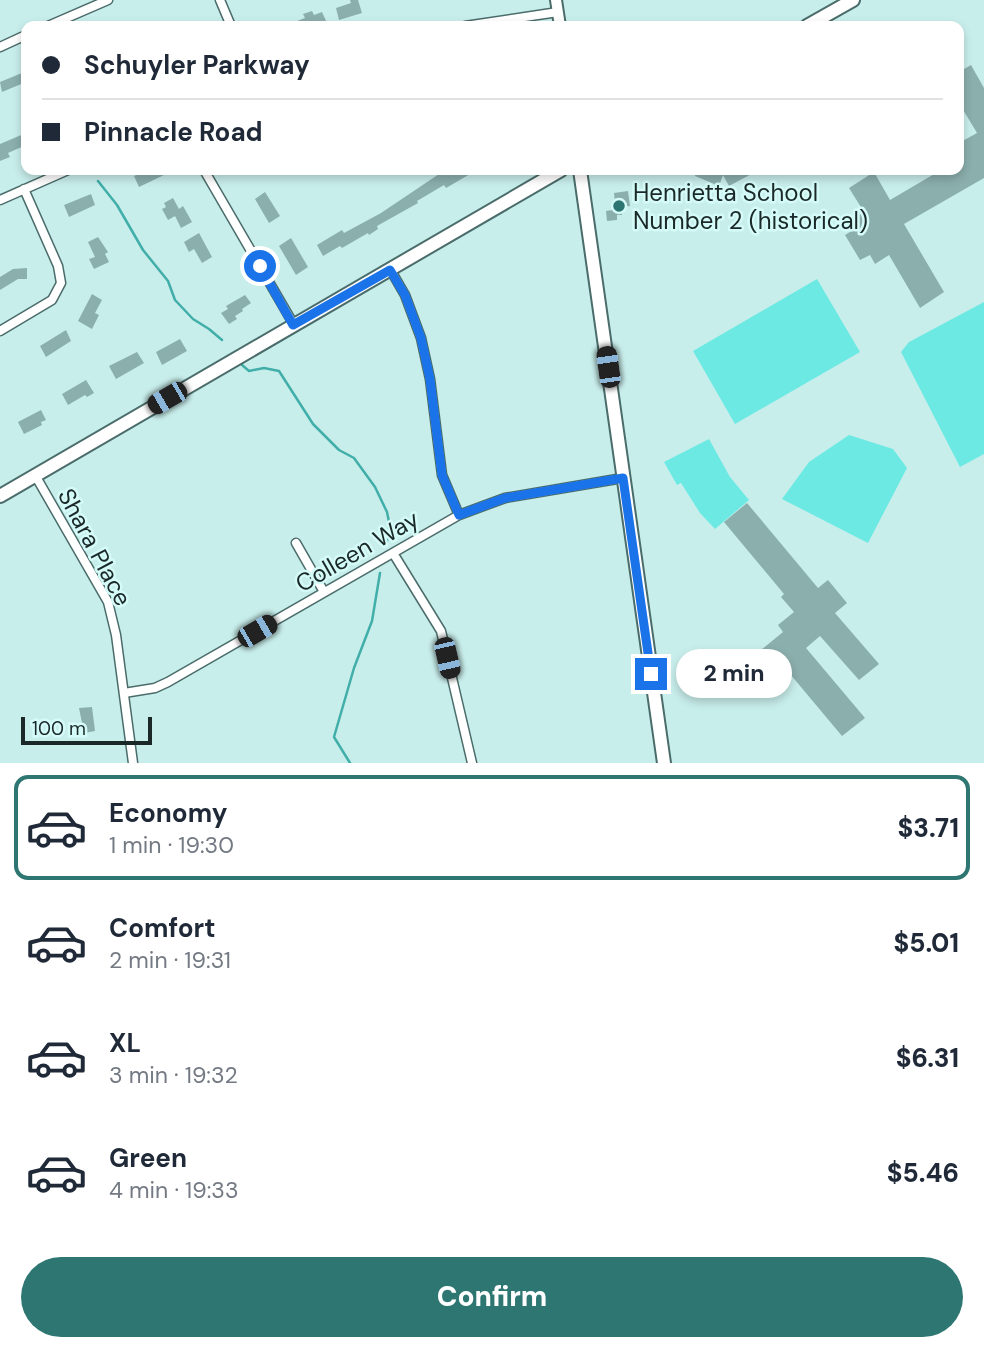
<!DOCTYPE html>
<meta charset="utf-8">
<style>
body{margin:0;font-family:"DM Sans",sans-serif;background:#f6f6f7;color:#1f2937;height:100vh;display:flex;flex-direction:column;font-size:26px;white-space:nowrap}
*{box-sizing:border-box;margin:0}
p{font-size:23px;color:#747a83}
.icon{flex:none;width:38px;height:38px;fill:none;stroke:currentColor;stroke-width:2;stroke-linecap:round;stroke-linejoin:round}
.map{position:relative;height:763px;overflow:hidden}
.side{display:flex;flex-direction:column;background:#fff;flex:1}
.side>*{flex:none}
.banner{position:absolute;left:21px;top:21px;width:943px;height:154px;border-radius:14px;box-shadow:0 4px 10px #0003;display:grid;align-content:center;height:154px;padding:0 21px;background:#fff}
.scale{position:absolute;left:21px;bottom:18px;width:131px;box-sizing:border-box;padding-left:7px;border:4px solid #1a2928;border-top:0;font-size:19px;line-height:24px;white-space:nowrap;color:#1a2928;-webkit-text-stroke:5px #d5fbf8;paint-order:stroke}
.end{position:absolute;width:32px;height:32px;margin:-16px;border:9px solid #1a73e8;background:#fff;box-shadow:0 0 0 4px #fff}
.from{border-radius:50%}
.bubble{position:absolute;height:49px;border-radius:24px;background:#fff;box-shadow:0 4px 10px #0003;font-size:23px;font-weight:800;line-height:49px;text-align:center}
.car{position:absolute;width:21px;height:42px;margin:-21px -10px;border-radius:9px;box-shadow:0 0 5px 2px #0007;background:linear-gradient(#222 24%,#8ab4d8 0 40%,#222 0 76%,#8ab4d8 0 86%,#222 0)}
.banner b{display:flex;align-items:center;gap:24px;height:66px;font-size:26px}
.banner b+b{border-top:2px solid #e0e1e3}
.banner i{width:18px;height:18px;background:#1f2937}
ul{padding:12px 0 0;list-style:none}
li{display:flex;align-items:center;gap:21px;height:105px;margin:0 14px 10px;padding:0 7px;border:4px solid transparent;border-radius:14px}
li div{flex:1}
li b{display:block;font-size:26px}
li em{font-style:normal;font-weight:800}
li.on{border-color:#2d7672}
li>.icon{width:63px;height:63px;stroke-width:1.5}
.action{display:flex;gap:14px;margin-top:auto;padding:14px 21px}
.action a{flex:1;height:80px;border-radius:42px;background:#2d7672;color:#fff;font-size:28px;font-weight:800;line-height:80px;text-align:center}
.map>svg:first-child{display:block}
.green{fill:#6ce9e3}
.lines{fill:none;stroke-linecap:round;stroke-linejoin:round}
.stream{stroke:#41aea9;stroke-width:2.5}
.building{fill:#8bafad}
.minor-casing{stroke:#4a6c6a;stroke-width:11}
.tertiary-casing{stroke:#4a6c6a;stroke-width:14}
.secondary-casing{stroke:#4a6c6a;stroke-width:16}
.minor{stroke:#fff;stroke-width:8}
.tertiary{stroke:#fff;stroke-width:10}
.secondary{stroke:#fff;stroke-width:12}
.route{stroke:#1a73e8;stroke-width:9}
.poi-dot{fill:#2d7672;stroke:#d5fbf8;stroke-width:2.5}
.labels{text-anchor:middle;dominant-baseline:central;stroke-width:5;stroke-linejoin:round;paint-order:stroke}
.poi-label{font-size:24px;fill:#1a2928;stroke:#d5fbf8;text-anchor:start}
.street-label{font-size:24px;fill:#1a2928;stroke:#d5fbf8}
</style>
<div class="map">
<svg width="984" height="763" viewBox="0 0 984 763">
<rect width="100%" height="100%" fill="#c8eeeb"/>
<path class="green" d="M 817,279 L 860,352 L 735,424 L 693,351 Z
M 984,302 L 984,454 L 960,467 L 901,352 L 909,342 Z
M 849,435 L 893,449 L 907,468 L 868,543 L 782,499 L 809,462 Z
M 709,439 L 730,477 L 749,500 L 715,529 L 700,513 L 681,483 L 677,485 L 664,462 Z"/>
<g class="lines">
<path class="stream" d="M 98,181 L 117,205 L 143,250 L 168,281 L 175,300 L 193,319 L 209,329 L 222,340
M 242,365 L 249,371 L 264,368 L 279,371 L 313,424 L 339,450 L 354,458 L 375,487 L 387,512 L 389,522 L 387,541
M 350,763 L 334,737 L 354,668 L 372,621 L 380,573"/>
</g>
<path class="building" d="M 350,0 L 358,0 L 362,13 L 339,20 L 336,8 L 351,3 Z
M 312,11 L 314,15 L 322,12 L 327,23 L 319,26 L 284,26 L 305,18 L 303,14 Z
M 971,65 L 984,88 L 984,178 L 904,224 L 944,292 L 920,308 L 889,255 L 875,264 L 870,255 L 860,260 L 845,235 L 855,229 L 850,220 L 864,212 L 849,188 L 874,172 L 890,200 L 941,170 L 959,170 L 959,143 L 977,133 L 959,103 L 959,72 Z
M 22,73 L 26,82 L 2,92 L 0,82 Z
M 26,133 L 26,145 L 8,153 L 10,157 L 0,161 L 0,144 Z
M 148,170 L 161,170 L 164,175 L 139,187 L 134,176 Z
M 445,170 L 477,170 L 446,188 L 444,185 L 417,201 L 418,203 L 377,226 L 378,229 L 369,235 L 368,233 L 342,248 L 340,246 L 323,256 L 317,245 L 342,230 L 344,233 L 381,213 Z
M 697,170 L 759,170 L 729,186 L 723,175 L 719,186 L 695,176 Z
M 628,191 L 630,206 L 621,207 L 622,215 L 617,215 L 617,220 L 607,221 L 606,211 L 613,210 L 613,203 L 615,203 L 614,193 Z
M 265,192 L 280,216 L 269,223 L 255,199 Z
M 91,194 L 95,205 L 69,217 L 64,205 Z
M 173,198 L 179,209 L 183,206 L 192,222 L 181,228 L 175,216 L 168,220 L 162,209 L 166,207 L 164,203 Z
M 199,233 L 212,257 L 202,263 L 194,249 L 189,252 L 184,242 Z
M 98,237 L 108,252 L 105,254 L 109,262 L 94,269 L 89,259 L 95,257 L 88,242 Z
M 291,238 L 308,267 L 296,275 L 279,246 Z
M 27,268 L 27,279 L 18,279 L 0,290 L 0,277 L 13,269 Z
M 92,294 L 102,300 L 95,313 L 99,315 L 92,329 L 78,321 Z
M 245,295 L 251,303 L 242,309 L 243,311 L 235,316 L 237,319 L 229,324 L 221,313 L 228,309 L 226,306 Z
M 66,330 L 71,341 L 46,357 L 40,346 Z
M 180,339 L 187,351 L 162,365 L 156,352 Z
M 137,352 L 144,363 L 116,379 L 109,366 Z
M 86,380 L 94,393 L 87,397 L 85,395 L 68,405 L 62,394 Z
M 41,410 L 46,420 L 41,422 L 42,425 L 24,434 L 18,422 Z
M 747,503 L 818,588 L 828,580 L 847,603 L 835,613 L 879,664 L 859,680 L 820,636 L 806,648 L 865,718 L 842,736 L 785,668 L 758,691 L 739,668 L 783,632 L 778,625 L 794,612 L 781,597 L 784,594 L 724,522 Z
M 92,707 L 95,731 L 84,733 L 79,708 Z"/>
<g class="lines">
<g class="minor-casing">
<path id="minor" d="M 220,0 L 231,26
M 48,26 L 108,0
M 465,26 L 558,12
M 0,47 L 26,35
M 204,170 L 294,325
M 0,200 L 68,170
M 390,269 L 405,295 L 421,338 L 430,379 L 442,475 L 459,515
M 0,331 L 52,300 L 61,283 L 58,266 L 24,189
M 35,475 L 108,602 L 116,635 L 133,763
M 296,543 L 324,592
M 393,553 L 441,631 L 472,763
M 124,693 L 155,688 L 168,682 L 459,515 L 505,498 L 623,478"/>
</g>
<g class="tertiary-casing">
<path id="tertiary" d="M 556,0 L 560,26"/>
</g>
<g class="secondary-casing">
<path id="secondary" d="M 807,26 L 853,0
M 580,170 L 664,763
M 0,496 L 561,170"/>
</g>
<use href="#minor" class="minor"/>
<use href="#tertiary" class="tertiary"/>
<use href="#secondary" class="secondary"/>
</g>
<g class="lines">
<path class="route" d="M 260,266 L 293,325 L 390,270 L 405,295 L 421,338 L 430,379 L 442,475 L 459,515 L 505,498 L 623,478 L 651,674"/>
</g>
<circle class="poi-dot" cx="619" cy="206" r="7"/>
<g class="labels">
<g class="poi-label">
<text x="633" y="192">Henrietta School<tspan x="633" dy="28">Number 2 (historical)</tspan></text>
</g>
<g class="street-label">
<text transform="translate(95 547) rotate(62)">Shara Place</text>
<text transform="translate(357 551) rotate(-30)">Colleen Way</text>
</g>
</g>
</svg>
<div class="scale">100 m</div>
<i class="end from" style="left:260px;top:266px"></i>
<i class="end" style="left:651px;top:674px"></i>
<div class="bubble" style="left:676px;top:649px;width:116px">2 min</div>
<i class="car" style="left:608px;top:367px;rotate:352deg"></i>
<i class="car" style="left:167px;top:398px;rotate:240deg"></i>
<i class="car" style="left:257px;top:631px;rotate:60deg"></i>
<i class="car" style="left:447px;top:658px;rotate:167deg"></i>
<div class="banner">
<b><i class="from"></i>Schuyler Parkway</b>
<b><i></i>Pinnacle Road</b>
</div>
</div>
<section class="side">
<ul>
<li class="on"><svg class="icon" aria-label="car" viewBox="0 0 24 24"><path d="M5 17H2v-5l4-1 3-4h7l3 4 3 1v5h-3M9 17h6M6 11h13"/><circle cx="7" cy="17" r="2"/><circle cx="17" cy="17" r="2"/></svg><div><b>Economy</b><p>1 min · 19:30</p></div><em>$3.71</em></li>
<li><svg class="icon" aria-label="car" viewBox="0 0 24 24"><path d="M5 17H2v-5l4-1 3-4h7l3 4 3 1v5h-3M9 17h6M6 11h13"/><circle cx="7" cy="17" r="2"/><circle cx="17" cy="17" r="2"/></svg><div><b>Comfort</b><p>2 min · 19:31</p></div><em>$5.01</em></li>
<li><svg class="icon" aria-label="car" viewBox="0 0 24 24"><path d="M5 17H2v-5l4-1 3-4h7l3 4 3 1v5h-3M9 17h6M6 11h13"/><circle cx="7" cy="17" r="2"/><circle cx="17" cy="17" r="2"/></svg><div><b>XL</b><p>3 min · 19:32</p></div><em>$6.31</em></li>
<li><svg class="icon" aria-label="car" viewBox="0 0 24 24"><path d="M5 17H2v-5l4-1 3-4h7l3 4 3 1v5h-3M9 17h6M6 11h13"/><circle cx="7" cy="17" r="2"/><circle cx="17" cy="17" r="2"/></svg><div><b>Green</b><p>4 min · 19:33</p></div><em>$5.46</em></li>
</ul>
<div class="action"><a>Confirm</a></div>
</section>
